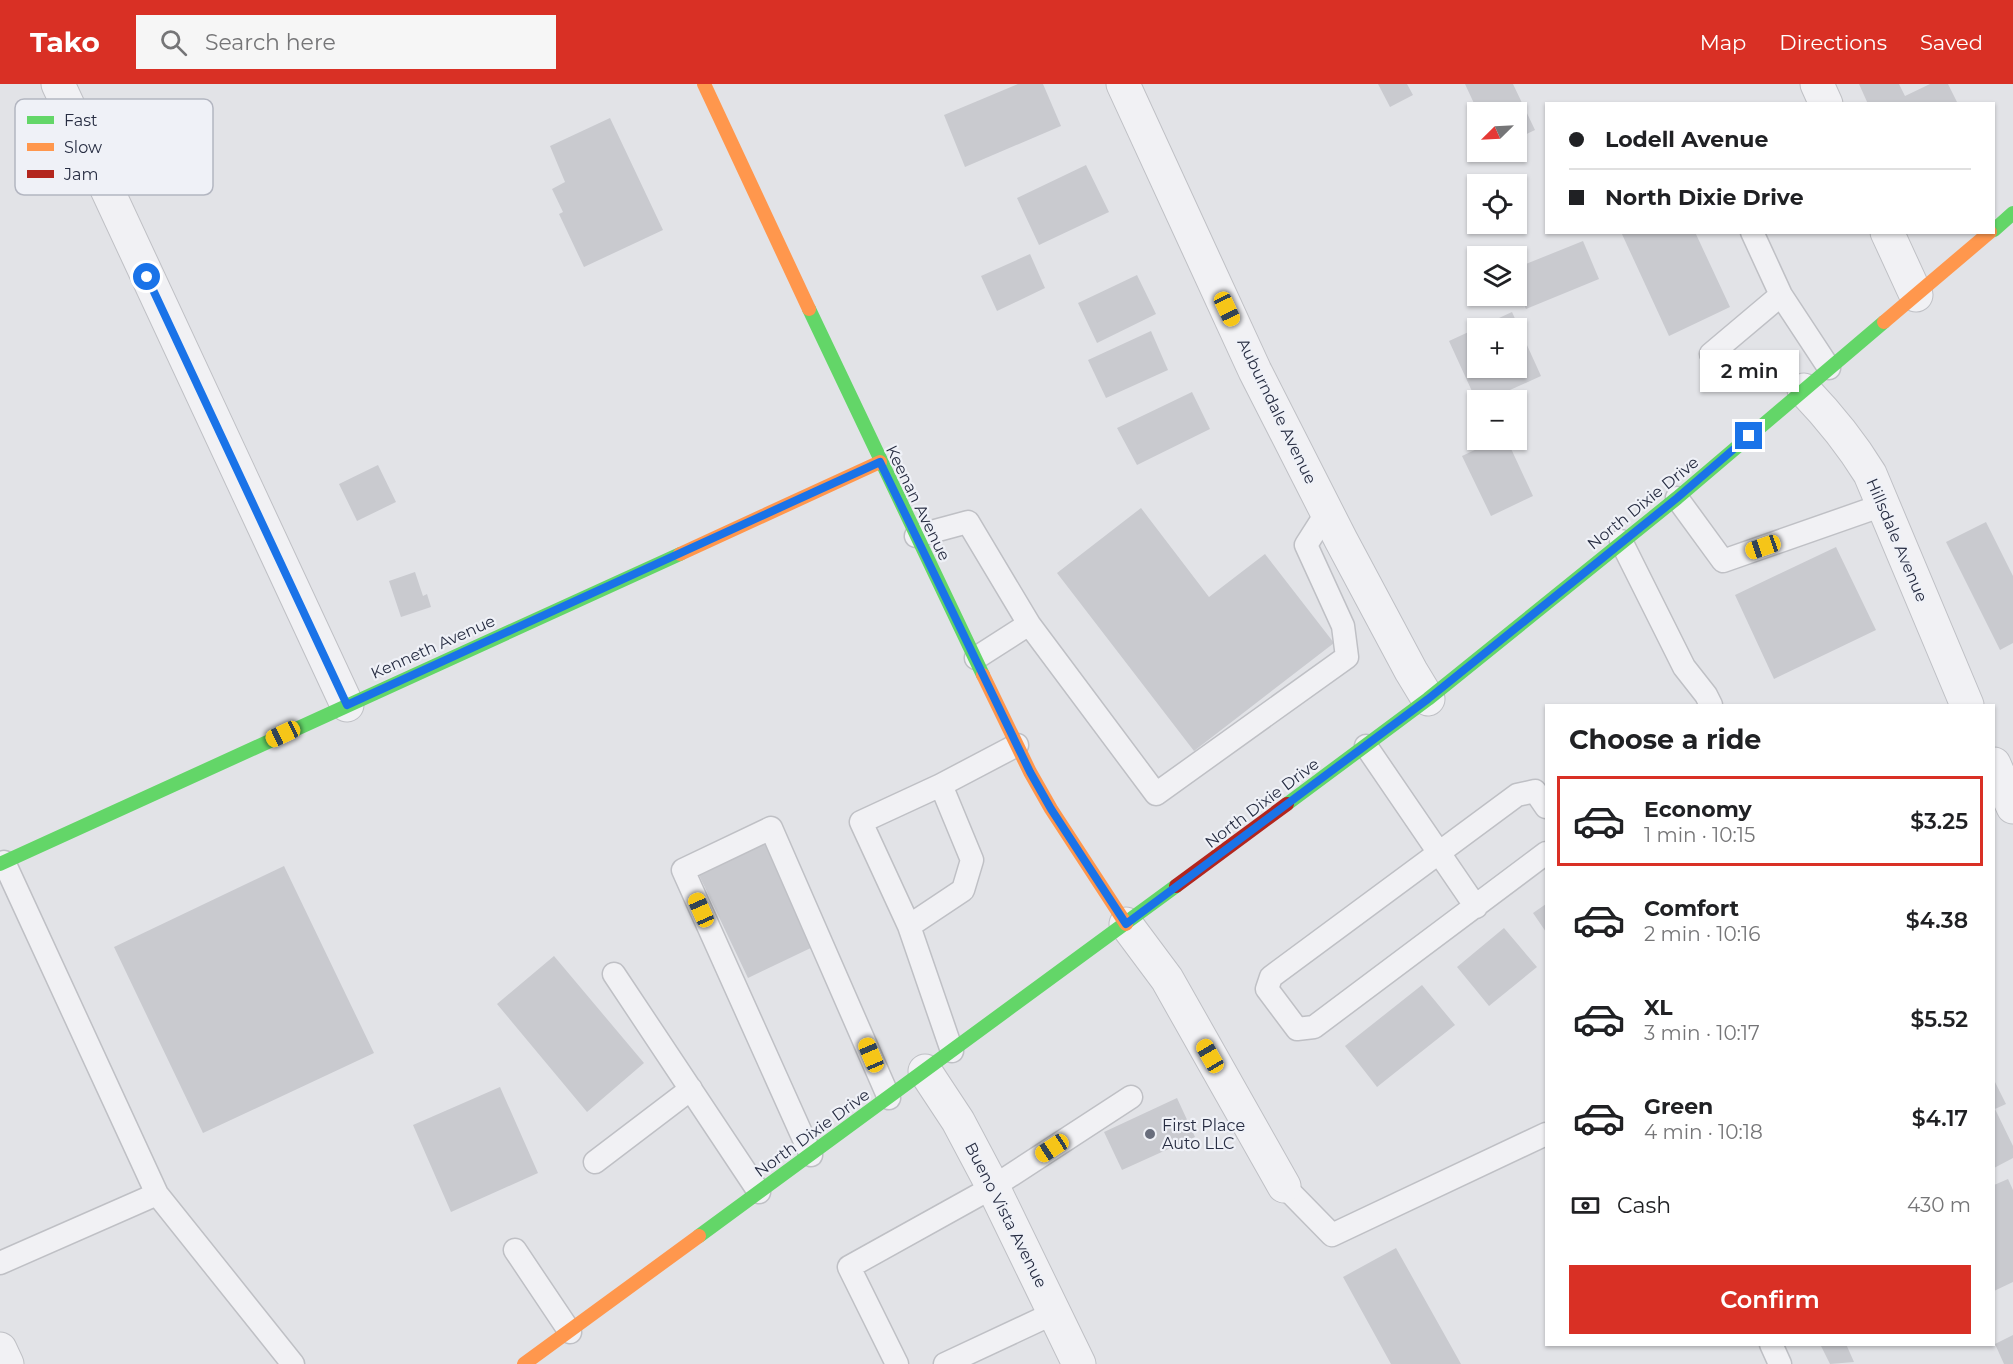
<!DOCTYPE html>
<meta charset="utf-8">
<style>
body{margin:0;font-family:Montserrat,sans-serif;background:#f6f6f6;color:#202124;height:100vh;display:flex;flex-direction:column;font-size:22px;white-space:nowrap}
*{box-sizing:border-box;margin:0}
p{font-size:20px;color:#757577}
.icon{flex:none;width:33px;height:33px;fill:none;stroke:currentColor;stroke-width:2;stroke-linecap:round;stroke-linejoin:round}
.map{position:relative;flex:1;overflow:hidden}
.sheet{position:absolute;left:1545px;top:620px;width:450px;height:642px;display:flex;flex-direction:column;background:#fff;border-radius:0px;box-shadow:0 2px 4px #0004}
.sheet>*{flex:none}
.hud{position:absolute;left:1545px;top:18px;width:450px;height:132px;border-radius:0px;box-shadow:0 2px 4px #0004;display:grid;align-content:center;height:132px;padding:0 24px;background:#fff}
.needle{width:39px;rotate:246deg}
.buttons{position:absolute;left:1467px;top:18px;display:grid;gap:12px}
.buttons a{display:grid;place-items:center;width:60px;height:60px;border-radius:0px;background:#fff;box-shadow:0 2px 4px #0004;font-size:30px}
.end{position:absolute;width:27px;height:27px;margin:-14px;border:8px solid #1a73e8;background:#fff;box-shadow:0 0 0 3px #fff}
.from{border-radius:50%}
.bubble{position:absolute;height:42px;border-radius:0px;background:#fff;box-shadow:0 2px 4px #0004;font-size:20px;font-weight:600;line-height:42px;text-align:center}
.car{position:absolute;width:18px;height:36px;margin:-18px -9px;border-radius:8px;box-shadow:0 0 4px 2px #0007;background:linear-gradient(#f5c518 24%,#345 0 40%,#f5c518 0 76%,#345 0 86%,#f5c518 0)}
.hud b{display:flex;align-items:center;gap:21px;height:57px;font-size:22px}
.hud b+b{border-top:2px solid #e0e0e0}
.hud i{width:15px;height:15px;background:#202124}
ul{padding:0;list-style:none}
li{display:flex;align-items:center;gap:18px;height:90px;margin:0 12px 9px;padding:0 12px;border:3px solid transparent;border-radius:0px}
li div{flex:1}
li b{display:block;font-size:22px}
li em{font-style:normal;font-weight:600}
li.current{border-color:#d93025}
li>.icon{width:54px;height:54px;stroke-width:1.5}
h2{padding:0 24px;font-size:27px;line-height:72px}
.pay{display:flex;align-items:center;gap:15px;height:66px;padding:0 24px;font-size:22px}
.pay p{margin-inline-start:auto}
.primary-button{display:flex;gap:12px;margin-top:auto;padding:12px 24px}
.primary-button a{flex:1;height:69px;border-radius:0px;background:#d93025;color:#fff;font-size:24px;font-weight:600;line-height:69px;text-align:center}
header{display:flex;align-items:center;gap:36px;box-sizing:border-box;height:84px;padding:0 30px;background:#d93025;color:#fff}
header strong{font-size:28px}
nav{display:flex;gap:33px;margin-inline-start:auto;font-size:21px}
.search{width:420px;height:54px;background:#f6f6f6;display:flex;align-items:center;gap:15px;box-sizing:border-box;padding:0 21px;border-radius:0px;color:#757577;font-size:22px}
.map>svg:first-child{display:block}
.building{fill:#c9cacf;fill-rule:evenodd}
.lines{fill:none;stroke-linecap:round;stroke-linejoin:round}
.lane-casing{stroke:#bfc0c5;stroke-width:25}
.street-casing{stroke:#bfc0c5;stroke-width:35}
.lane{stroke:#f1f1f4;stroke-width:22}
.street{stroke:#f1f1f4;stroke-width:33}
.fast{stroke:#63d668;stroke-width:14}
.slow{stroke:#ff974d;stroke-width:14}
.jam{stroke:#b3261e;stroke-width:14}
.route{stroke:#1a73e8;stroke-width:8}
.poi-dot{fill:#686d7c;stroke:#eff1f7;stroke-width:2}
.labels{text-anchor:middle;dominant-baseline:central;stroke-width:4.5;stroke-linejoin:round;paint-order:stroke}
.street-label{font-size:16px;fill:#272d42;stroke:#eff1f7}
.poi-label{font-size:16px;fill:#272d42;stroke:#eff1f7;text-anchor:start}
.key{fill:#eff1f7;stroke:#b3b6c1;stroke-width:1.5}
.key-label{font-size:16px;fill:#272d42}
</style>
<header>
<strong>Tako</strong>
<div class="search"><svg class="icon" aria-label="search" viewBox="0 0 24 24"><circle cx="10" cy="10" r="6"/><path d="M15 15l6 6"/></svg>Search here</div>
<nav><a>Map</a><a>Directions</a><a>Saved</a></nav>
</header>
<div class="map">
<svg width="2013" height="1280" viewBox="0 0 2013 1280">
<rect width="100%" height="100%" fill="#e2e3e7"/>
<path class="building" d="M 1018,0 L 1043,0 L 1061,42 L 965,83 L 944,31 Z
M 1378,0 L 1407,0 L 1413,11 L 1390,23 Z
M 1465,0 L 1513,0 L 1535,46 L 1516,55 L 1516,28 L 1478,28 Z
M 1859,0 L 1899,0 L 1905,12 L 1930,0 L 1948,0 L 1958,20 L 1868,20 Z
M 610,34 L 663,146 L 584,183 L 559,130 L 563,128 L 552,105 L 565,98 L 550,62 Z
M 1086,81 L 1109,128 L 1039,161 L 1017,114 Z
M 1621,148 L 1695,148 L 1730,223 L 1669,252 Z
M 1583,157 L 1599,195 L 1526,225 L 1516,201 L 1516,184 Z
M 1030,170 L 1045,204 L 997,227 L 981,192 Z
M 1137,191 L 1156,230 L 1097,259 L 1078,219 Z
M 1512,228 L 1541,292 L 1488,316 L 1476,316 L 1449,257 ZM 1478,244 L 1516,244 L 1516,284 L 1478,284 Z
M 1151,247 L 1168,286 L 1106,314 L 1088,276 Z
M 1192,308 L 1210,345 L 1137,381 L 1117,344 Z
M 1496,356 L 1507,356 L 1533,412 L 1491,432 L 1462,372 Z
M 378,381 L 396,418 L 357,437 L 339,400 Z
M 1141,424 L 1209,513 L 1265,470 L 1334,559 L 1194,667 L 1057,489 Z
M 1986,438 L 2013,492 L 2013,559 L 2000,566 L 1946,458 Z
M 1836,463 L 1876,546 L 1774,595 L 1735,511 Z
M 415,488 L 423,512 L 427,510 L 431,523 L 401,533 L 389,497 Z
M 767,758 L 817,861 L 748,894 L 699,791 Z
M 284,782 L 374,969 L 203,1049 L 114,863 Z
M 1546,820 L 1546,848 L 1533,829 Z
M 1504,844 L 1537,883 L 1489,922 L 1457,883 Z
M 554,872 L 644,979 L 587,1028 L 497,920 Z
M 1422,901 L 1455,941 L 1377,1003 L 1345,962 Z
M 1994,996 L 2006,1020 L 1995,1025 L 2013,1062 L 2013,1074 L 1994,1084 Z
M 500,1003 L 538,1089 L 451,1128 L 413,1041 Z
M 1177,1014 L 1195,1053 L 1122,1086 L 1104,1048 Z
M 2008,1095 L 2013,1106 L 2013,1198 L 1994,1207 L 1994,1101 Z
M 1396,1164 L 1461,1280 L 1391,1280 L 1343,1193 Z
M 2013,1251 L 2013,1280 L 2004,1280 L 1995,1260 Z
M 1820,1260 L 1846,1260 L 1854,1278 L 1830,1280 Z"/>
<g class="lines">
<g class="lane-casing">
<path id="lane" d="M 1752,148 L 1781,211 L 1829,284
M 1711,270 L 1781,211
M 1677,414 L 1723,477 L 1883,421
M 916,452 L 968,438 L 1029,540
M 1621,457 L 1684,583 L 1706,611 L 1711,621
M 976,574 L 1029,540 L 1156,710 L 1347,573 L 1343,542 L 1306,461 L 1327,428
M 1366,662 L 1476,823
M 941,701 L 861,738 L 909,842 L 952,967
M 1546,723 L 1535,707 L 1517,711 L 1271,893 L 1267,905 L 1297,945 L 1314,943 L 1546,769
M 4,778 L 157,1110
M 909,842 L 963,806 L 972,776 L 941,701 L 1017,661
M 614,890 L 759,1108
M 811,1071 L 683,786 L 771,744 L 889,1014
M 595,1078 L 691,1005
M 1284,1102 L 1332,1151 L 1546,1050
M 515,1166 L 570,1248
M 0,1179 L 157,1110 L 293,1280
M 1771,1260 L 1780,1280
M 897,1280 L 849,1183 L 993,1103 L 1131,1013
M 945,1280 L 1054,1229"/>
</g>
<g class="street-casing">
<path id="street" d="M 58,0 L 347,621
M 1123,0 L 1255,287 L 1341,456 L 1411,587 L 1428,615
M 1817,0 L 1826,20
M 1887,148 L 1916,211
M 1804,306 C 1829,332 1851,359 1870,390 L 1967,621
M 1994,680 L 2013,723
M 1126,840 L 1167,895 L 1284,1102
M 925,987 L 958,1037 L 993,1103 L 1079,1280
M 0,1265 L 7,1280"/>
</g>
<use href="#lane" class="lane"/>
<use href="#street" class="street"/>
<path class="fast" d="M 1994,146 L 2013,129
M 809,225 L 983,591
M 1287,720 L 1428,615 L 1677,414 L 1884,238
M 0,780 L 680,470
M 699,1152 L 1176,802"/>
<path class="slow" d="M 704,0 L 809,225
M 1884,238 L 1990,148
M 680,470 L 880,378
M 983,591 L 1030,688 L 1051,725 L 1126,840
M 524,1280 L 699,1152"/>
<path class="jam" d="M 1176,802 L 1287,720"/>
</g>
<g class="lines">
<path class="route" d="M 147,193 L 347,621 L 880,378 L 1030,688 L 1051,725 L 1126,840 L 1428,615 L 1677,414 L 1749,352"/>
</g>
<circle class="poi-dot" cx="1150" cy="1050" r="6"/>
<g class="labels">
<g class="street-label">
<text transform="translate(1277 327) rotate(64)">Auburndale Avenue</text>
<text transform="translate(918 419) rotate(64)">Keenan Avenue</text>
<text transform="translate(1643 419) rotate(-39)">North Dixie Drive</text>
<text transform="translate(1897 456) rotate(67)">Hillsdale Avenue</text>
<text transform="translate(433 563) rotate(-24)">Kenneth Avenue</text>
<text transform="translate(1262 719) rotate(-37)">North Dixie Drive</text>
<text transform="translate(812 1049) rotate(-36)">North Dixie Drive</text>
<text transform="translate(1006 1131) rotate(63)">Bueno Vista Avenue</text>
</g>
<g class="poi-label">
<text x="1162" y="1041">First Place<tspan x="1162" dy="18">Auto LLC</tspan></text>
</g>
</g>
<rect x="15" y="15" width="198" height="96" rx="9" class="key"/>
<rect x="27" y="32" width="27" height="8" fill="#63d668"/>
<rect x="27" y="59" width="27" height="8" fill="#ff974d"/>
<rect x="27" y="86" width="27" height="8" fill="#b3261e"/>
<g class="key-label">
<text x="64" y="42">Fast</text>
<text x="64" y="69">Slow</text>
<text x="64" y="96">Jam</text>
</g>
</svg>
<div class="buttons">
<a><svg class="needle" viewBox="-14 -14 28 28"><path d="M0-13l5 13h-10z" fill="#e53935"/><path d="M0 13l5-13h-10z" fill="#757577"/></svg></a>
<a><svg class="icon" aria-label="locate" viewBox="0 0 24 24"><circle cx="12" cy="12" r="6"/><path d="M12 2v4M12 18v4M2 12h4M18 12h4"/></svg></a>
<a><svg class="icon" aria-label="layers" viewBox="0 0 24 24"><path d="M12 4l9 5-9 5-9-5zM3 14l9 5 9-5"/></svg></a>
<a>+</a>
<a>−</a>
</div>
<i class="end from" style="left:147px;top:193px"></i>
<i class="end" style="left:1749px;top:352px"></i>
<div class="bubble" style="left:1700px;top:266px;width:99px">2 min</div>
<i class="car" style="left:1227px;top:225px;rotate:155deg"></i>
<i class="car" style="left:1763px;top:463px;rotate:251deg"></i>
<i class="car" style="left:283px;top:650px;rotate:245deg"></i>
<i class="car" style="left:701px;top:826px;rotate:336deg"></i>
<i class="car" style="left:871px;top:971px;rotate:337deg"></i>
<i class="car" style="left:1210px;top:972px;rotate:330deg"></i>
<i class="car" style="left:1052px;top:1064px;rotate:237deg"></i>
<div class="hud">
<b><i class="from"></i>Lodell Avenue</b>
<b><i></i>North Dixie Drive</b>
</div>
<section class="sheet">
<h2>Choose a ride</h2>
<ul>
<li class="current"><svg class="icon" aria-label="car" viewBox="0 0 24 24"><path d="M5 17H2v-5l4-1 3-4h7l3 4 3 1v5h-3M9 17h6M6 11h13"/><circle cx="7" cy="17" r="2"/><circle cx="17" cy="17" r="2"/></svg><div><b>Economy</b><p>1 min · 10:15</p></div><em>$3.25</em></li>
<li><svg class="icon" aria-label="car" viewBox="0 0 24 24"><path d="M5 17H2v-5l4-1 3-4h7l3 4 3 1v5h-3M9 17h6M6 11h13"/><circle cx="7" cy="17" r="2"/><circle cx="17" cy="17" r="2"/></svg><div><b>Comfort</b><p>2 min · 10:16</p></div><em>$4.38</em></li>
<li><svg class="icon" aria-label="car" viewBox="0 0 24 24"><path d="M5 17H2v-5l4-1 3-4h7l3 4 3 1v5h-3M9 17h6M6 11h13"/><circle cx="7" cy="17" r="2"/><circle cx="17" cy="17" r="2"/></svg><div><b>XL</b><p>3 min · 10:17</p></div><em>$5.52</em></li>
<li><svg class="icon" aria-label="car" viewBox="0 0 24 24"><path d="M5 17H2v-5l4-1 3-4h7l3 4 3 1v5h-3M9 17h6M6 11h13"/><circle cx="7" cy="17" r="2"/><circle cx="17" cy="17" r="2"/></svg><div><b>Green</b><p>4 min · 10:18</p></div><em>$4.17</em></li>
</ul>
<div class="pay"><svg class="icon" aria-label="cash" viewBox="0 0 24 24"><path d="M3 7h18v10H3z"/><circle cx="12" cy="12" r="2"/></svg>Cash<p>430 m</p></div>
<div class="primary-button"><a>Confirm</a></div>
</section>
</div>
